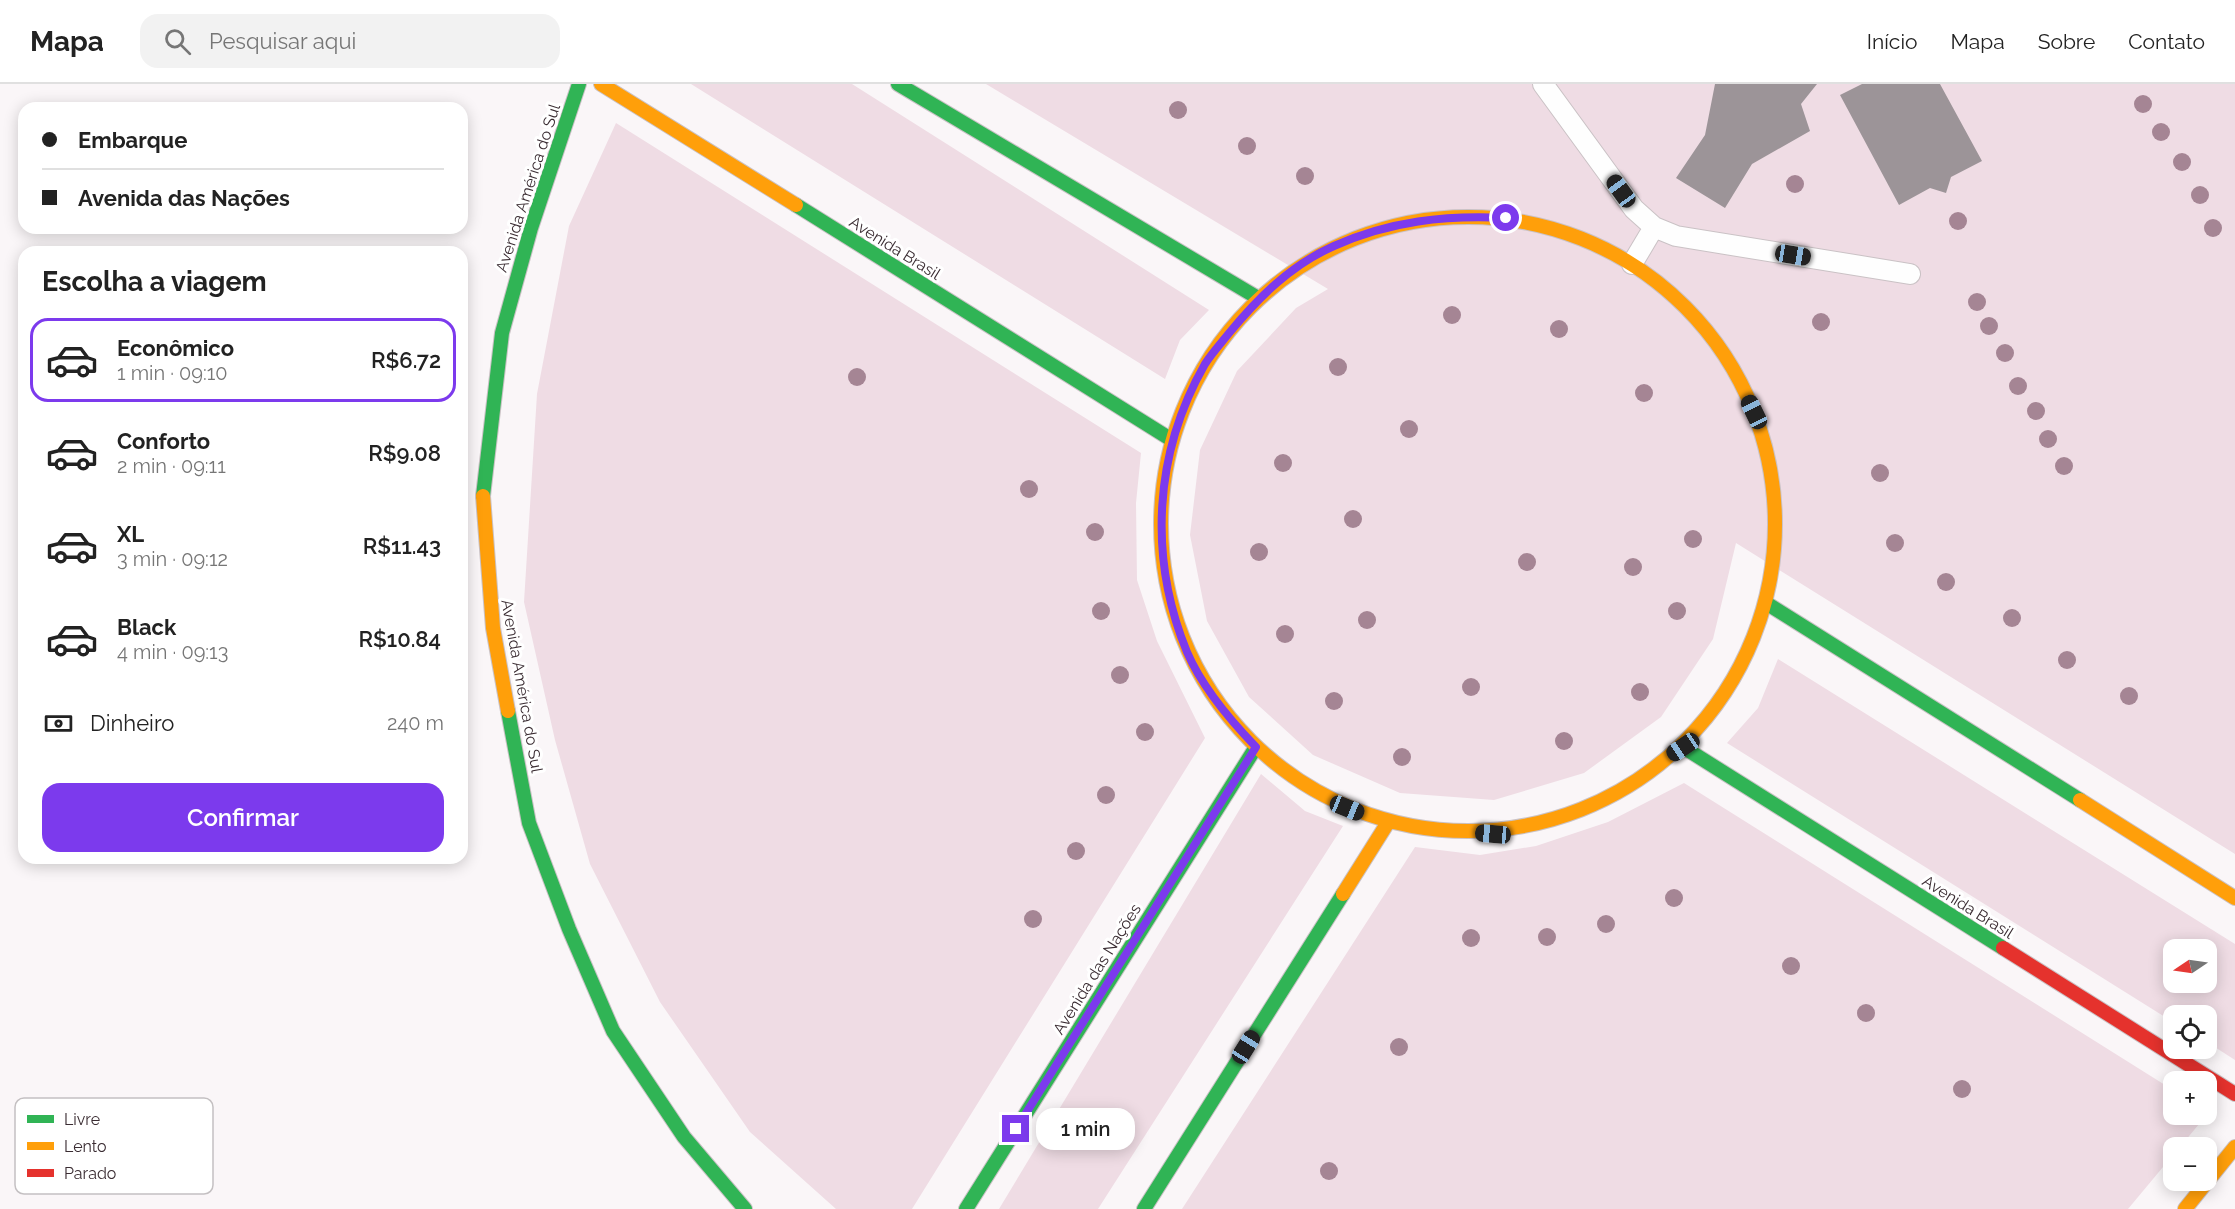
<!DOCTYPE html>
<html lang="pt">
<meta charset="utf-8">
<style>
body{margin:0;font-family:Raleway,sans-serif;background:#f2f2f2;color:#222;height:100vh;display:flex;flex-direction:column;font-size:22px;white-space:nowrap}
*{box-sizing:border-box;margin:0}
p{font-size:20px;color:#767676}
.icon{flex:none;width:33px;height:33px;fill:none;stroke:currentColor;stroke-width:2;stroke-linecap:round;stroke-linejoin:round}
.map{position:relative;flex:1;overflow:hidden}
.details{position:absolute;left:18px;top:162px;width:450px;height:618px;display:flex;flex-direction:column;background:#fff;border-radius:18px;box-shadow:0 3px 15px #0003}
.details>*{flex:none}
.top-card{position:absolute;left:18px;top:18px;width:450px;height:132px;border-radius:18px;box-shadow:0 3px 15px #0003;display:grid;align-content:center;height:132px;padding:0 24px;background:#fff}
.needle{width:39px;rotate:257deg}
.buttons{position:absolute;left:2163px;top:855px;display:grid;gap:12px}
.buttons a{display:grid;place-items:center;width:54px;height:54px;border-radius:12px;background:#fff;box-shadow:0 3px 15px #0003;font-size:30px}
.end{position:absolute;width:27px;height:27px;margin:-14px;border:8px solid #7c3aed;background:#fff;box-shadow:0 0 0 3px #fff}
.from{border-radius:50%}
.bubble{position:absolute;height:42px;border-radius:18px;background:#fff;box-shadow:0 3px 15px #0003;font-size:20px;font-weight:600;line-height:42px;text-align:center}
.car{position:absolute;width:18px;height:36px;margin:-18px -9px;border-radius:8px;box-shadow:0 0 4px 2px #0007;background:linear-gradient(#222 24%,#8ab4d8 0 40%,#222 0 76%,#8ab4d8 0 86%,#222 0)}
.top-card b{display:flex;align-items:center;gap:21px;height:57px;font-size:22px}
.top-card b+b{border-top:2px solid #e0e0e0}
.top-card i{width:15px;height:15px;background:#222}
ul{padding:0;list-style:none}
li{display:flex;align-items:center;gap:18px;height:84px;margin:0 12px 9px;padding:0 12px;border:3px solid transparent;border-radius:18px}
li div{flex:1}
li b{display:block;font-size:22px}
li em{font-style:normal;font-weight:600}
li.current{border-color:#7c3aed}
li>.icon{width:54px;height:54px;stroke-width:1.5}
h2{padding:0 24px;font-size:27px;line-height:72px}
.pay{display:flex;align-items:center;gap:15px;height:66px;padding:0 24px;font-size:22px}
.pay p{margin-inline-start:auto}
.action{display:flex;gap:12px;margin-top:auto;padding:12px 24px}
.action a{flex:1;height:69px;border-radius:18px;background:#7c3aed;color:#fff;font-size:24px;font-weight:600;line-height:69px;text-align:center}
header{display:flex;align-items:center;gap:36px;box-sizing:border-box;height:84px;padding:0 30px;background:#fff;border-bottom:2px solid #e0e0e0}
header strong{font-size:28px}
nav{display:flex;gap:33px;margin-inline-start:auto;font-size:21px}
.search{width:420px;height:54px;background:#f2f2f2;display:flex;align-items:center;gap:15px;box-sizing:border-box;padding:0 21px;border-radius:18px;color:#767676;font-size:22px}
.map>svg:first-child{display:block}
.green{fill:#efdce4;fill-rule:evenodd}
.building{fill:#9c9498}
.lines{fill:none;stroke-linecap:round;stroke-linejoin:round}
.lane-casing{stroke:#cac2c5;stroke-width:22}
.fast-casing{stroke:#cac2c5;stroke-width:16}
.slow-casing{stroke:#cac2c5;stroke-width:16}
.jam-casing{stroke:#cac2c5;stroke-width:16}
.lane{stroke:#fefefe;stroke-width:20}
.fast{stroke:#30b455;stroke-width:14}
.slow{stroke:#ff9f0a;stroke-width:14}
.jam{stroke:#e5322d;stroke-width:14}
.tree{fill:#a58594}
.route{stroke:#7c3aed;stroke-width:8}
.labels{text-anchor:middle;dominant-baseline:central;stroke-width:6;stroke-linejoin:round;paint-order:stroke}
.street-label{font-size:16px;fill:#3a2c32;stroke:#fff}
.key{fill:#fff;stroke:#c4c0c2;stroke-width:1.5}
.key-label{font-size:16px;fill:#3a2c32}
</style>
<header>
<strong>Mapa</strong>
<div class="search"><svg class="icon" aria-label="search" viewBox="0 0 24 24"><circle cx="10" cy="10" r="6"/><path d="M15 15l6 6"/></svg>Pesquisar aqui</div>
<nav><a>Início</a><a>Mapa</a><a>Sobre</a><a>Contato</a></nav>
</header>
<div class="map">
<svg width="2235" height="1125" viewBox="0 0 2235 1125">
<rect width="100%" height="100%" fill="#faf6f8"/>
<path class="green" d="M 691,0 L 852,0 L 1209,226 L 1180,256 L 1165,295 Z
M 986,0 L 2235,0 L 2235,770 L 1736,459 L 1713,555 L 1661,633 L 1584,689 L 1494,716 L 1400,709 L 1313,671 L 1249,613 L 1207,537 L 1190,451 L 1200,366 L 1237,287 L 1296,224 L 1328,205 Z
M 616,39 L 1141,369 L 1136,419 L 1137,496 L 1157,557 L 1205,654 L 912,1125 L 836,1125 L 750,1048 L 660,918 L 590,780 L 555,656 L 524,518 L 537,310 L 569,142 Z
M 1778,575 L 2235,860 L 2235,976 L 2207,958 L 2206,932 L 2174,932 L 2173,938 L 1727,659 L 1758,624 ZM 2174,866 L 2206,866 L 2206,898 L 2174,898 Z
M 1261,690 L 1305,727 L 1343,742 L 1098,1125 L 999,1125 Z
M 1684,699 L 2173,1006 L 2174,1030 L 2209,1028 L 2180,1063 L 2174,1064 L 2173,1071 L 2128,1125 L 1182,1125 L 1415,763 L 1480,771 L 1536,762 L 1608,738 Z"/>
<path class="building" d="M 1715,0 L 1817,0 L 1801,20 L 1810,47 L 1752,80 L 1725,124 L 1676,94 L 1705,51 Z
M 1862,0 L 1940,0 L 1982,77 L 1951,93 L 1946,109 L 1930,104 L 1899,121 L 1840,11 Z"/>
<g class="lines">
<g class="lane-casing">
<path id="lane" d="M 1543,0 L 1634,125 L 1654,143 L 1676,152 L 1910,190
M 1632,180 L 1654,143"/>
</g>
<g class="fast-casing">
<path id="fast" d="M 898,0 L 1258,214
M 796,121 L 1172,356
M 483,412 L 502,249 L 531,144 L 579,0
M 1766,519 L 2080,716
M 508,627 L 529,739 L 569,845 L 613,947 L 684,1053 L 745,1125
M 1683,663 L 2003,864
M 966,1125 L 1256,663
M 1144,1125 L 1343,810"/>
</g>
<g class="slow-casing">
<path id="slow" d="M 601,0 L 796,121
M1161 440a307 307 0 1 1 614 0a307 307 0 1 1-614 0Z
M 483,412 L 493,544 L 508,627
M 2080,716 L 2235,814
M 1343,810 L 1387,740
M 2185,1125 L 2235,1063"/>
</g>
<g class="jam-casing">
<path id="jam" d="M 2003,864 L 2235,1010"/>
</g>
<use href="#lane" class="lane"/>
<use href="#fast" class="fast"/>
<use href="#slow" class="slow"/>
<use href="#jam" class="jam"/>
</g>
<g class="tree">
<circle cx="2143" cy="20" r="9"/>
<circle cx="1178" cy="26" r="9"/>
<circle cx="2161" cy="48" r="9"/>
<circle cx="1247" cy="62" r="9"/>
<circle cx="2182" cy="78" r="9"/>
<circle cx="1305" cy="92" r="9"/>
<circle cx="1795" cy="100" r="9"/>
<circle cx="2200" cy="111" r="9"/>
<circle cx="1958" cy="137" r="9"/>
<circle cx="2213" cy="144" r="9"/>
<circle cx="1977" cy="218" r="9"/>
<circle cx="1452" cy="231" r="9"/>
<circle cx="1821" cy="238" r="9"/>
<circle cx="1989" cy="242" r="9"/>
<circle cx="1559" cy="245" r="9"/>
<circle cx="2005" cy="269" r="9"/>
<circle cx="1338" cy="283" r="9"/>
<circle cx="857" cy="293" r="9"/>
<circle cx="2018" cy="302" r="9"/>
<circle cx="1644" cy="309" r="9"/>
<circle cx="2036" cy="327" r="9"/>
<circle cx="1409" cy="345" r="9"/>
<circle cx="2048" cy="355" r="9"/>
<circle cx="1283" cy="379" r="9"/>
<circle cx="2064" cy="382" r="9"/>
<circle cx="1880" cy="389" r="9"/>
<circle cx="1029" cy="405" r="9"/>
<circle cx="1353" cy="435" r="9"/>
<circle cx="1095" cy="448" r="9"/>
<circle cx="1693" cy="455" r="9"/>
<circle cx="1895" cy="459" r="9"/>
<circle cx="1259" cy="468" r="9"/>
<circle cx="1527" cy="478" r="9"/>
<circle cx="1633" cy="483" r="9"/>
<circle cx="1946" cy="498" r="9"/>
<circle cx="1101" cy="527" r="9"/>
<circle cx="1677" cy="527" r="9"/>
<circle cx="2012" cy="534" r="9"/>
<circle cx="1367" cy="536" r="9"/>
<circle cx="1285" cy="550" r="9"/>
<circle cx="2067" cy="576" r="9"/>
<circle cx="1120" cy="591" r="9"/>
<circle cx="1471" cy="603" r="9"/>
<circle cx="1640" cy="608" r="9"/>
<circle cx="2129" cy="612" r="9"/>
<circle cx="1334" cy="617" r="9"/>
<circle cx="1145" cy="648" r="9"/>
<circle cx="1564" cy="657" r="9"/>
<circle cx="1402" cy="673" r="9"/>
<circle cx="1106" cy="711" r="9"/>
<circle cx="1076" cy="767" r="9"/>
<circle cx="1674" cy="814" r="9"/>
<circle cx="1033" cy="835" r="9"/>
<circle cx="1606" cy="840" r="9"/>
<circle cx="1547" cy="853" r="9"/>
<circle cx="1471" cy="854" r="9"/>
<circle cx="1791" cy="882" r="9"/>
<circle cx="1866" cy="929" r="9"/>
<circle cx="1399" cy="963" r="9"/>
<circle cx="1962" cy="1005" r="9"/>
<circle cx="1329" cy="1087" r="9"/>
</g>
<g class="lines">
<path class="route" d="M 1016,1045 L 1256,663 C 1229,635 1202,603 1187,568 C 1148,473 1154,369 1205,280 C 1212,269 1222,258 1230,248 C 1259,213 1291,181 1334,162 C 1390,137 1445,131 1506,134"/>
</g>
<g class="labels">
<g class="street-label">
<text transform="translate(528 104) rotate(-72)">Avenida América do Sul</text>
<text transform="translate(895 164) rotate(32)">Avenida Brasil</text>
<text transform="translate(522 602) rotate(80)">Avenida América do Sul</text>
<text transform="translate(1968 823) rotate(32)">Avenida Brasil</text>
<text transform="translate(1097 885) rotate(-58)">Avenida das Nações</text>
</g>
</g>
<rect x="15" y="1014" width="198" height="96" rx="9" class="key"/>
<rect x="27" y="1031" width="27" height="8" fill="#30b455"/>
<rect x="27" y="1058" width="27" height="8" fill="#ff9f0a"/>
<rect x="27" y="1085" width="27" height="8" fill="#e5322d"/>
<g class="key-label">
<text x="64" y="1041">Livre</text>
<text x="64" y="1068">Lento</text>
<text x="64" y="1095">Parado</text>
</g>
</svg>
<div class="buttons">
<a><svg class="needle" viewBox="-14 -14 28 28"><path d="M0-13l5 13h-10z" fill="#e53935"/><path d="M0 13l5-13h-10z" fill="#767676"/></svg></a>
<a><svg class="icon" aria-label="locate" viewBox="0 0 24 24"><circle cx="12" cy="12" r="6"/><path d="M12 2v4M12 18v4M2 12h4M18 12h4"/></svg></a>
<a>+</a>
<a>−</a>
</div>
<i class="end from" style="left:1506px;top:134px"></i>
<i class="end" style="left:1016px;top:1045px"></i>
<div class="bubble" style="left:1036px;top:1024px;width:99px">1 min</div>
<i class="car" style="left:1621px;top:107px;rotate:324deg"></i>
<i class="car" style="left:1793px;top:171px;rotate:99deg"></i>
<i class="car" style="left:1754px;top:328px;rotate:334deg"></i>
<i class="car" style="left:1683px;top:663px;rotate:236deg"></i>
<i class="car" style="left:1347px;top:724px;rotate:112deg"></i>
<i class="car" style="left:1493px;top:750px;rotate:275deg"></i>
<i class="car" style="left:1246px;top:963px;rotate:32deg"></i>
<div class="top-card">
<b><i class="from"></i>Embarque</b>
<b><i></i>Avenida das Nações</b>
</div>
<section class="details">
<h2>Escolha a viagem</h2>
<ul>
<li class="current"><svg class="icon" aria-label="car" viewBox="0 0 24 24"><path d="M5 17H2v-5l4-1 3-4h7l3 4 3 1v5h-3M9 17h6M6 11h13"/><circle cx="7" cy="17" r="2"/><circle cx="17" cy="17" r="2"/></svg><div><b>Econômico</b><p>1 min · 09:10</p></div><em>R$6.72</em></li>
<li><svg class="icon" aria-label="car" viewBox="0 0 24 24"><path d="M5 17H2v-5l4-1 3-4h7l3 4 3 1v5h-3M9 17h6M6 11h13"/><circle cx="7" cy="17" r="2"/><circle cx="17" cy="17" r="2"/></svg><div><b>Conforto</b><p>2 min · 09:11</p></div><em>R$9.08</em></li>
<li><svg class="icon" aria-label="car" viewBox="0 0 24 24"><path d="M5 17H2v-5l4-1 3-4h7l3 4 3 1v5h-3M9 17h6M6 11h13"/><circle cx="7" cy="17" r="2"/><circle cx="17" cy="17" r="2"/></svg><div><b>XL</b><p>3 min · 09:12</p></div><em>R$11.43</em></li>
<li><svg class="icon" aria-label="car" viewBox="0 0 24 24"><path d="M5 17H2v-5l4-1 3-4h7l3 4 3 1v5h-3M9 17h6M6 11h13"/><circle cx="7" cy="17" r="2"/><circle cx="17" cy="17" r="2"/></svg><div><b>Black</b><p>4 min · 09:13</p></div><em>R$10.84</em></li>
</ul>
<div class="pay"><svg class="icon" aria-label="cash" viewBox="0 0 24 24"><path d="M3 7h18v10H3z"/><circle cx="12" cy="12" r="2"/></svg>Dinheiro<p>240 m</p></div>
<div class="action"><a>Confirmar</a></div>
</section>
</div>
